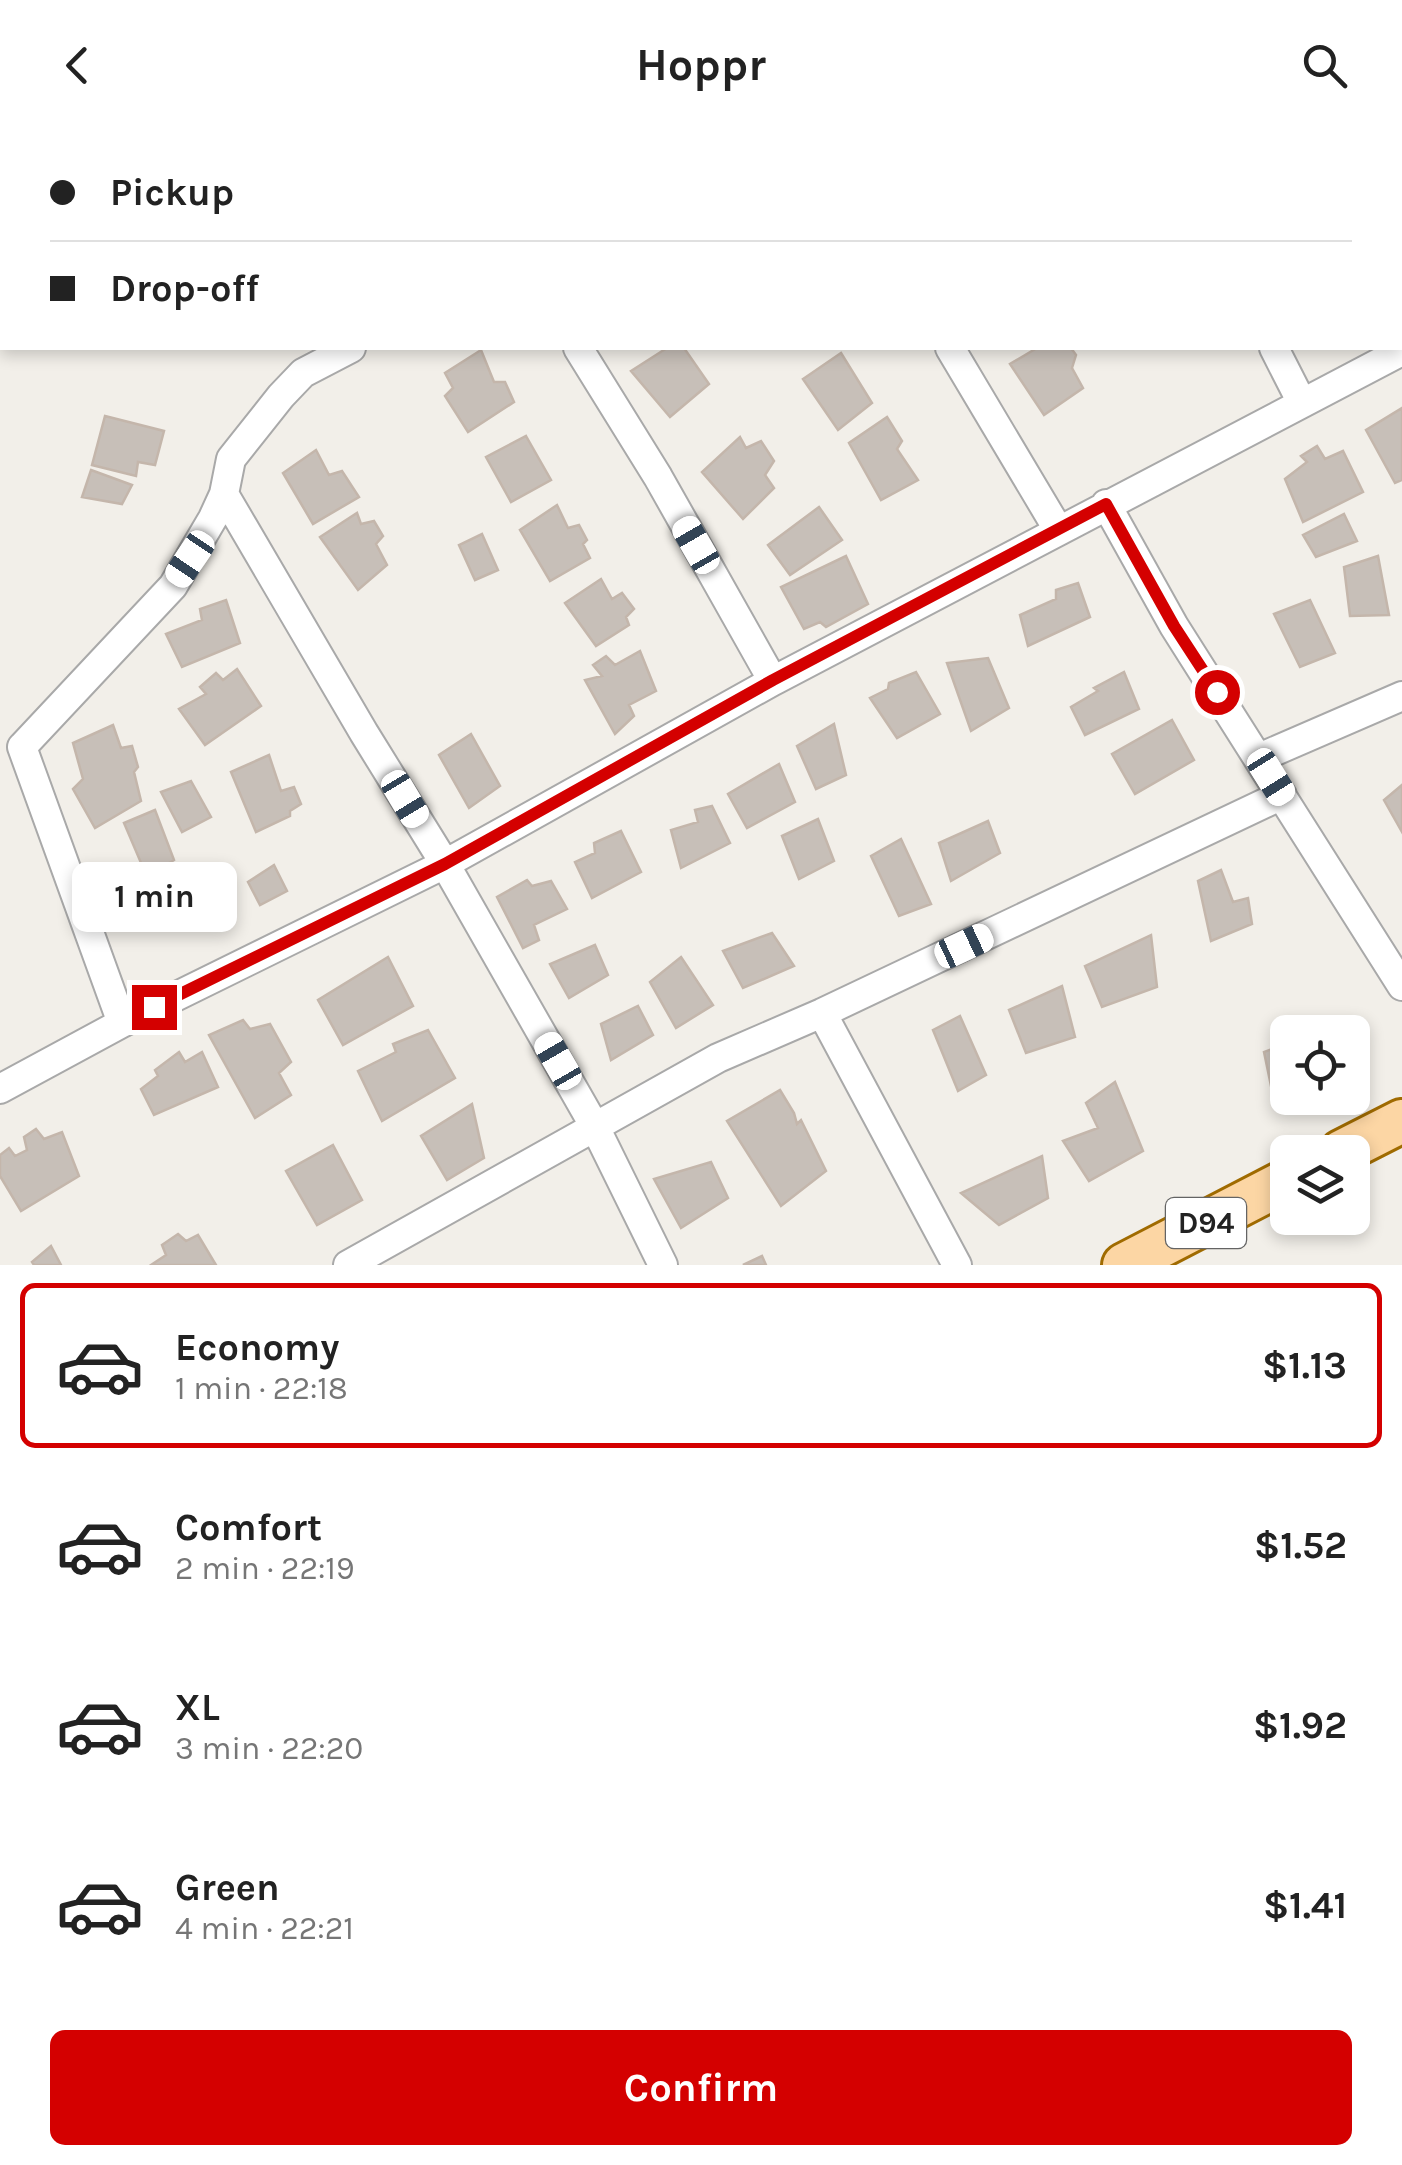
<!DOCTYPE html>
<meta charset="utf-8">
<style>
body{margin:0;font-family:Karla,sans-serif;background:#f2f2f2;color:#222;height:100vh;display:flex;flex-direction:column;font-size:38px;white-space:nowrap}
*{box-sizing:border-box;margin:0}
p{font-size:32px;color:#767676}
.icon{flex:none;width:55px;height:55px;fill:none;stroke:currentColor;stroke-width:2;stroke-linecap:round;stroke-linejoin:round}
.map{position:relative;height:1135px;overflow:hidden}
.side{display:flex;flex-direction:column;background:#fff;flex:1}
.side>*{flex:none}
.banner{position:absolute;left:0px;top:0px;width:1402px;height:220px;box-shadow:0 5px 15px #0003;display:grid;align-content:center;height:220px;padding:0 50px;background:#fff}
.fabs{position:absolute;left:1270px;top:885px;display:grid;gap:20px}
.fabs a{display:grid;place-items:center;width:100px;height:100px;border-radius:15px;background:#fff;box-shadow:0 5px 15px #0003;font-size:50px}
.end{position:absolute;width:45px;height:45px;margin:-22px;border:12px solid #d40000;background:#fff;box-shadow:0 0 0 5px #fff}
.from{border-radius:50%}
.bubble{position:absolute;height:70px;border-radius:15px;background:#fff;box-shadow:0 5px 15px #0003;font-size:32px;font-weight:700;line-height:70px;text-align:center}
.car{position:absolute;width:30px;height:60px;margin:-30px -15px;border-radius:12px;box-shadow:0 0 8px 2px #0007;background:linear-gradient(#fff 24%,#345 0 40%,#fff 0 76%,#345 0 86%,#fff 0)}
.banner b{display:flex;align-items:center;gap:35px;height:95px;font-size:38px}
.banner b+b{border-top:2px solid #e0e0e0}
.banner i{width:25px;height:25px;background:#222}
ul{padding:18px 0 0;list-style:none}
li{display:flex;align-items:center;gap:30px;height:165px;margin:0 20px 15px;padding:0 30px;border:5px solid transparent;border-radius:15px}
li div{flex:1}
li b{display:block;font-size:38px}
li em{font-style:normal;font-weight:700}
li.current{border-color:#d40000}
li>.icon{width:90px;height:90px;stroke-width:1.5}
.cta{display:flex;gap:20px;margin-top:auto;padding:20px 50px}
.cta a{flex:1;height:115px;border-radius:15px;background:#d40000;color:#fff;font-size:40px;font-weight:700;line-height:115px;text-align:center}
header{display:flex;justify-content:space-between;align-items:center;height:130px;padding:0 50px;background:#fff;font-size:45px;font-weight:700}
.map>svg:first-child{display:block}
.building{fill:#c7bfb8;stroke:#c4b6ab;stroke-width:2.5}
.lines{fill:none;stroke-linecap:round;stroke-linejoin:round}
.minor-casing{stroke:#a9a9a9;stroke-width:32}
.primary-casing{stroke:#a06b00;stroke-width:48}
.minor{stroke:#fff;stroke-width:28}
.primary{stroke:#fcd6a4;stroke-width:42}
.route{stroke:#d40000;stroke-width:12}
.labels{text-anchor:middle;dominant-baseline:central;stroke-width:10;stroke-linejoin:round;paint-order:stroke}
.shield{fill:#fff;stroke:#646464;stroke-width:2.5}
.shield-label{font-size:30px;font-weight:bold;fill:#222}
</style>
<header><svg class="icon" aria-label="back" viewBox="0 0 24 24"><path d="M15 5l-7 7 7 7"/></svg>Hoppr<svg class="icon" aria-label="search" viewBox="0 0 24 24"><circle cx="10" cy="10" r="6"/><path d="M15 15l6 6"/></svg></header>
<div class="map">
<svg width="1402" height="1135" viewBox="0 0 1402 1135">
<rect width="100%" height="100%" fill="#f2efe9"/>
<path class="building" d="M 1400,104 L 1402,108 L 1402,167 L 1400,168 Z
M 667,218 L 684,218 L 709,254 L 670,287 L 631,241 Z
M 1037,218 L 1071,218 L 1076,225 L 1072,238 L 1083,258 L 1044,285 L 1010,234 Z
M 481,220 L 494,252 L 505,252 L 514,272 L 468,302 L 445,266 L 453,258 L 445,243 Z
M 841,223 L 872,273 L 838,300 L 803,249 Z
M 1402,278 L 1402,350 L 1395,353 L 1366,300 Z
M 105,286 L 164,301 L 155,335 L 138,332 L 136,346 L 92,335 Z
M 887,287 L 902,311 L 897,319 L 918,350 L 881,370 L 849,313 Z
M 526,306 L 551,350 L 511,372 L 486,327 Z
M 740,307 L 746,318 L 761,311 L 774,331 L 765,345 L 774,358 L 743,389 L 702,342 Z
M 1317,316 L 1325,329 L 1343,321 L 1363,362 L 1303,392 L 1285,349 L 1307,332 L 1301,326 Z
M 316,320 L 329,345 L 342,341 L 359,367 L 313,394 L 283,343 Z
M 91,340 L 132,355 L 122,374 L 82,367 Z
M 557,375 L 568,398 L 579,395 L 587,410 L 583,414 L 590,428 L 550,451 L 520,400 Z
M 819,377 L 842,410 L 790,445 L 768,415 Z
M 357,383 L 361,394 L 374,391 L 383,406 L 376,414 L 387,435 L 358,460 L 320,407 Z
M 1344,384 L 1357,411 L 1316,427 L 1303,405 Z
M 482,404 L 498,440 L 475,450 L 459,415 Z
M 846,426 L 868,474 L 826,497 L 820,492 L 804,499 L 781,457 Z
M 1378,426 L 1389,485 L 1350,486 L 1344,437 Z
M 601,449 L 612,469 L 622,463 L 634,479 L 626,487 L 629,495 L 596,516 L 565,473 Z
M 1078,453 L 1090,487 L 1028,516 L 1020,485 L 1056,469 L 1056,460 Z
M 226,470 L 240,513 L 182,537 L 166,504 L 202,490 L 200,479 Z
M 1310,470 L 1335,523 L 1300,537 L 1274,484 Z
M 640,521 L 656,561 L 629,575 L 634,586 L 615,604 L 585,550 L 602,546 L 593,535 L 606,526 L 615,535 Z
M 988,528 L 1009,578 L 971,601 L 947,533 Z
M 237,539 L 261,576 L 205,615 L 179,579 L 206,564 L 200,557 L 216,543 L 223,550 Z
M 916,542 L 940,584 L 897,608 L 870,568 L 888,559 L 889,553 Z
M 1124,542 L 1139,579 L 1085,605 L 1071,577 L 1098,561 L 1094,558 Z
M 1172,590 L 1194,630 L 1135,664 L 1112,624 Z
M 834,594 L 846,645 L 816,659 L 797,616 Z
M 113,595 L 121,618 L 132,616 L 138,637 L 134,642 L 141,671 L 95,698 L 73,659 L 83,649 L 73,613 Z
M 471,604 L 500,656 L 469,678 L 439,625 Z
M 269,625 L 281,661 L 294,657 L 301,674 L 290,681 L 290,686 L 256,702 L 231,642 Z
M 779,634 L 795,672 L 747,698 L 728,664 Z
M 191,651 L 211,687 L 182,702 L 161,662 Z
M 1402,655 L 1402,702 L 1384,670 Z
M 712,676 L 730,713 L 681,738 L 671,700 L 698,692 L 695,680 Z
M 155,680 L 174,730 L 147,747 L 124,693 Z
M 818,689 L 834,731 L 799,749 L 782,706 Z
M 988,691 L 1000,723 L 951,751 L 939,713 Z
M 621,701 L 641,742 L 592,768 L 575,732 L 595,723 L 594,713 Z
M 901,709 L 931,774 L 899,786 L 871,726 Z
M 274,735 L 287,761 L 260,775 L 248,752 Z
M 1221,740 L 1233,772 L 1248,768 L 1252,794 L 1211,811 L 1198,751 Z
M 527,750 L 532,756 L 551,751 L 567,779 L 534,795 L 539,810 L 523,818 L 497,767 Z
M 772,803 L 794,836 L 743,858 L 723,821 Z
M 1151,805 L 1157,857 L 1102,877 L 1085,836 Z
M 595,815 L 608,845 L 569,868 L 550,834 Z
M 388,827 L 413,876 L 343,915 L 318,870 Z
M 681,827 L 713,875 L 676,898 L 650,852 Z
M 1062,856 L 1075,907 L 1026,923 L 1009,880 Z
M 638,876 L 653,905 L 611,930 L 601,894 Z
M 960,886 L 986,945 L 958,961 L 933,900 Z
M 243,890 L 250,899 L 270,894 L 291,932 L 279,943 L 291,965 L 255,988 L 209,905 Z
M 428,900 L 455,948 L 382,991 L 358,941 L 396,922 L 393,914 Z
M 1288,913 L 1288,951 L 1271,956 L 1264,922 Z
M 179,922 L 185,932 L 202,922 L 218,957 L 154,985 L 141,959 L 158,946 L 155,940 Z
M 1115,952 L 1143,1021 L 1089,1051 L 1063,1011 L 1098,998 L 1086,973 Z
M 780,960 L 794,983 L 797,994 L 801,990 L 826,1041 L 781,1076 L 727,991 Z
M 472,974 L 484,1028 L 447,1050 L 421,1006 Z
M 36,999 L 44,1009 L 62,1002 L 79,1046 L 21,1081 L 0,1046 L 0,1025 L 9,1018 L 15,1026 L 27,1020 L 24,1007 Z
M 333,1015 L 362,1070 L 317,1095 L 286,1041 Z
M 1042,1026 L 1048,1068 L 999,1095 L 961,1063 Z
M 711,1032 L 728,1068 L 681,1098 L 654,1049 Z
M 178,1104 L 186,1111 L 198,1105 L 216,1135 L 151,1135 L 166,1125 L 162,1115 Z
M 51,1116 L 61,1135 L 34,1135 L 32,1132 Z
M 762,1126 L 766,1135 L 743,1135 Z"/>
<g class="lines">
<g class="minor-casing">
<path id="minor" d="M 820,0 L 822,2
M 1171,0 L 1172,2
M 696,2 L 699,0
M 578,218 L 658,347 L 773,551
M 950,218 L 1059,401
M 1274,218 L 1302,273
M 224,364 L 364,603 L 445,734 L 595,997 L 663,1135
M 1106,374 L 1174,496 L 1402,856
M 22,617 L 173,456 L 213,388 L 224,364 L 231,329 L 281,266 L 303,243 L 351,218
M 22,617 L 122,893
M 1259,628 L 1402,566
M 822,883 L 957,1135
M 0,959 L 122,893 L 445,734 L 773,551 L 1402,221
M 348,1135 L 718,928 L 822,883 L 1282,665"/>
</g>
<g class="primary-casing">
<path id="primary" d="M 1341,1022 L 1402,991
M 1124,1135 L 1288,1050"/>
</g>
<use href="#minor" class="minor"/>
<use href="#primary" class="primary"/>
</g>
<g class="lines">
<path class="route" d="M 154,877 L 445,734 L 773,550 L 1106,374 L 1174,496 L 1217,562"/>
</g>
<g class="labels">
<rect class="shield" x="1166" y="1068" width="80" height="50" rx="8"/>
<g class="shield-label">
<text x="1206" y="1093">D94</text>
</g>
</g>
</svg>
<div class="fabs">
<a><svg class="icon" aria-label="locate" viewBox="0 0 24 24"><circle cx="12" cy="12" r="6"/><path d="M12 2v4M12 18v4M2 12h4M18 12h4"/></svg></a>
<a><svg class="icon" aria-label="layers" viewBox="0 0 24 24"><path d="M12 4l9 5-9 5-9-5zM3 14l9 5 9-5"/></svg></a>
</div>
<i class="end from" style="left:1217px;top:562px"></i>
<i class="end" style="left:154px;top:877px"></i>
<div class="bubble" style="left:72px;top:732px;width:165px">1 min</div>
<i class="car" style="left:696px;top:415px;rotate:330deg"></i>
<i class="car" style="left:190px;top:429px;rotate:214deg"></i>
<i class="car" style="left:1271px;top:647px;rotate:148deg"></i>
<i class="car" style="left:405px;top:669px;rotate:149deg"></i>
<i class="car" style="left:964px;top:816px;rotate:65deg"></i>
<i class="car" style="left:558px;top:931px;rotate:330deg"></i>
<div class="banner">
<b><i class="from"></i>Pickup</b>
<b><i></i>Drop-off</b>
</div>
</div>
<section class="side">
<ul>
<li class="current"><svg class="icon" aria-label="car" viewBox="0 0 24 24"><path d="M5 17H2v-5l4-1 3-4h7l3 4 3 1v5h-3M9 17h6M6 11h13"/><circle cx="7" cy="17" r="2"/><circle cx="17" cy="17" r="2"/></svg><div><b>Economy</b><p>1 min · 22:18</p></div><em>$1.13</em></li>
<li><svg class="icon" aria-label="car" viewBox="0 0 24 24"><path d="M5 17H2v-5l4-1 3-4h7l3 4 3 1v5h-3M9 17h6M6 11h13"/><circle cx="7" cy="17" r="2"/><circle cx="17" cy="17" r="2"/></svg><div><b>Comfort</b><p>2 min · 22:19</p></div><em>$1.52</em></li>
<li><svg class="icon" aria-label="car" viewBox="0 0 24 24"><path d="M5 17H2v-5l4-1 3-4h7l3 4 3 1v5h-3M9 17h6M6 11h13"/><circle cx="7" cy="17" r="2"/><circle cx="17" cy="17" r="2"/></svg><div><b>XL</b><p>3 min · 22:20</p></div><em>$1.92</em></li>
<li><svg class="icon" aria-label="car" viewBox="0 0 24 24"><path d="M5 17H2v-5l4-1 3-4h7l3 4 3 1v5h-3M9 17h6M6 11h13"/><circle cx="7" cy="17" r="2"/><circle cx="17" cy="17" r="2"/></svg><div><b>Green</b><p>4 min · 22:21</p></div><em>$1.41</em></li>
</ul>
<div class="cta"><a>Confirm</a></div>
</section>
